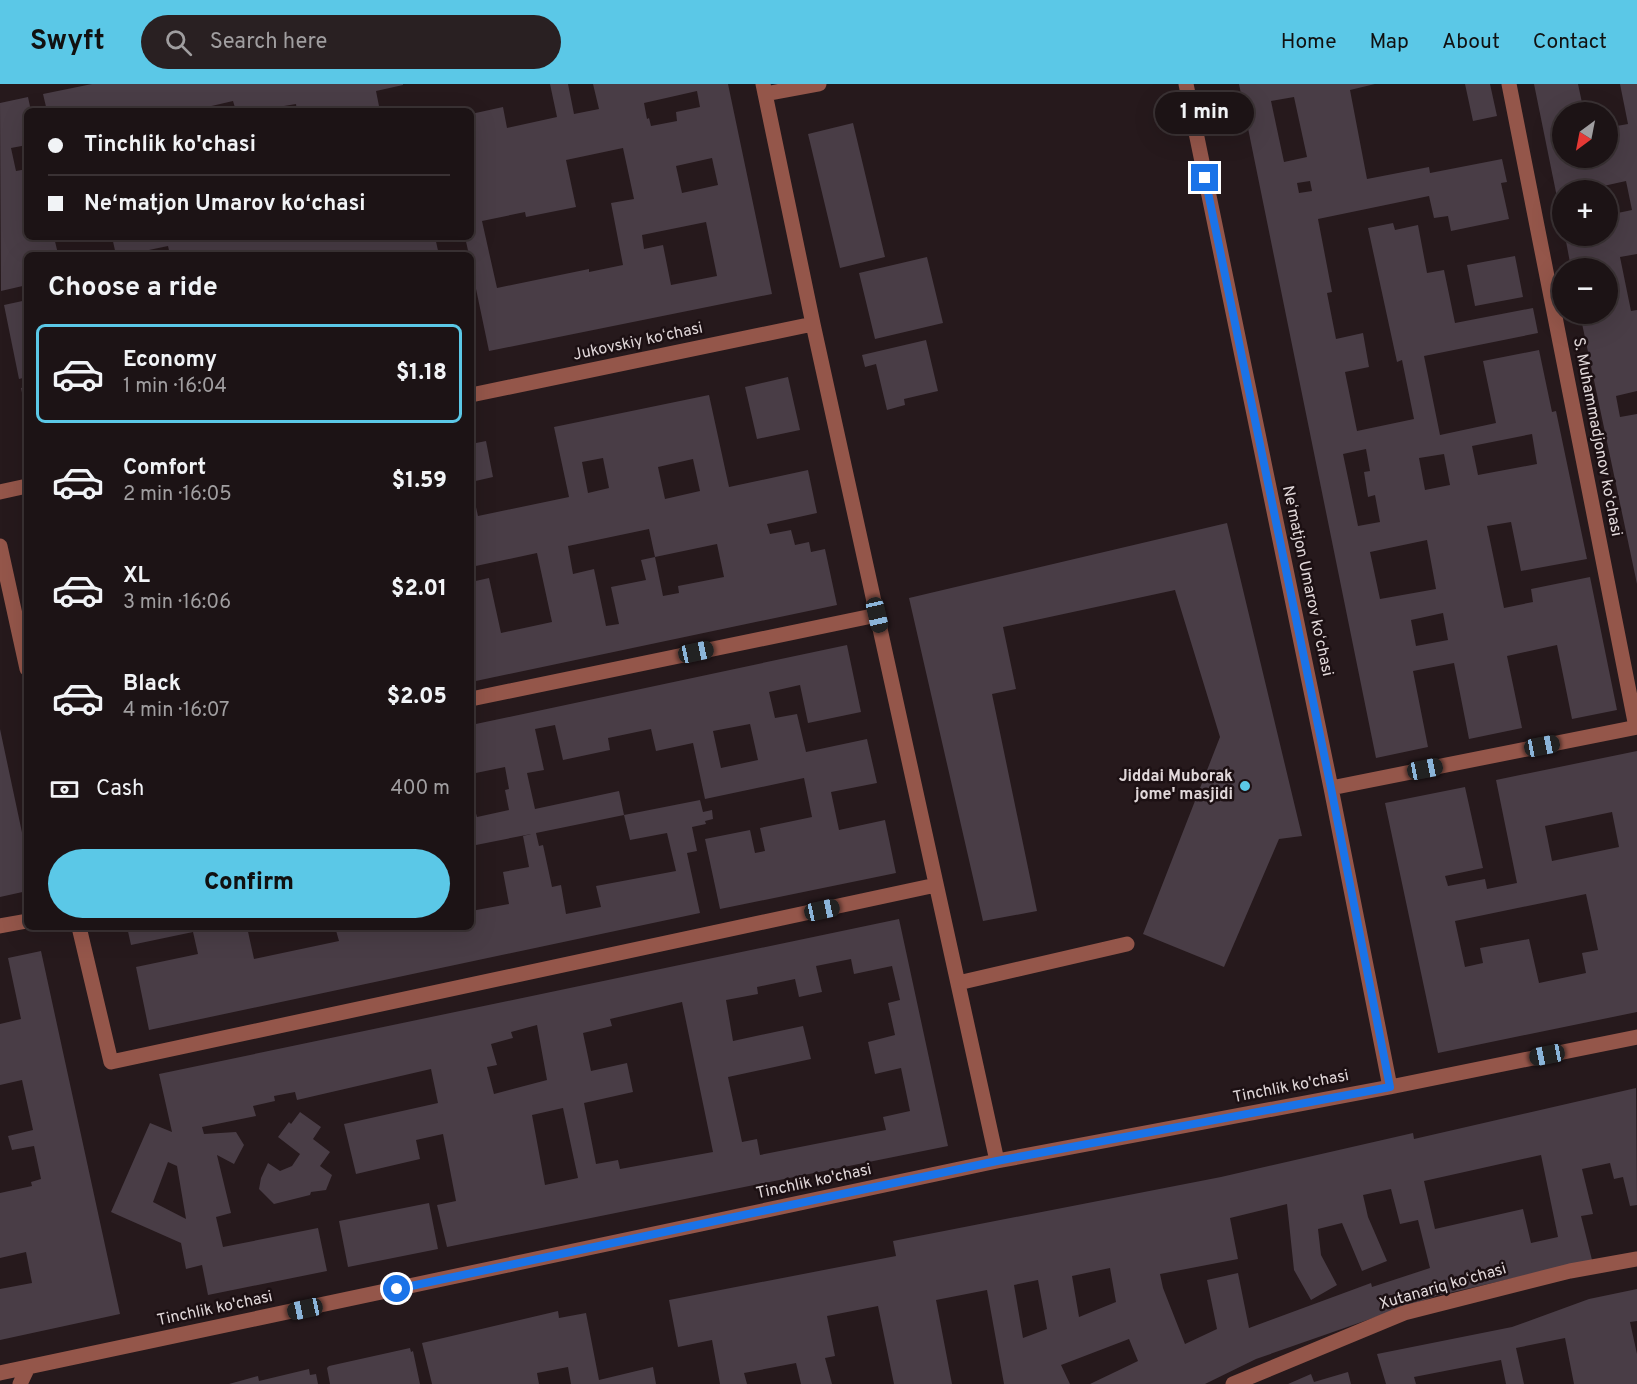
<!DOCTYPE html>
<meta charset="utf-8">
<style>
body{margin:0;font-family:Overpass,sans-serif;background:#292022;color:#f1f3f6;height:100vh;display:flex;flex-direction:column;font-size:22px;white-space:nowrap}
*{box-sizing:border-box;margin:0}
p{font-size:20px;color:#a09ea0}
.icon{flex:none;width:33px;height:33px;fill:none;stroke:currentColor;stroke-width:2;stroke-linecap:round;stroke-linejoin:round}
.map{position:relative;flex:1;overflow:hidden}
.details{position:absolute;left:24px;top:168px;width:450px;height:678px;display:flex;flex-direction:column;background:#1c1315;border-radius:9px;box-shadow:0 6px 24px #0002,0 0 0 2px #3a3234}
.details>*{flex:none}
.banner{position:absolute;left:24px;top:24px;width:450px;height:132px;border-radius:9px;box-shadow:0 6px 24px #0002,0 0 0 2px #3a3234;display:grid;align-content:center;height:132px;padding:0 24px;background:#1c1315}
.needle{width:39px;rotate:212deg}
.tools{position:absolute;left:1552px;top:18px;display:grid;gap:12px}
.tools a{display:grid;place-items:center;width:66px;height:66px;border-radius:50%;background:#1c1315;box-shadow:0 6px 24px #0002,0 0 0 2px #3a3234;font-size:30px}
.end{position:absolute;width:27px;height:27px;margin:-14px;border:8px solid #1a73e8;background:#fff;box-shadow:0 0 0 3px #fff}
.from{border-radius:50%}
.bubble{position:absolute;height:42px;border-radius:21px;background:#1c1315;box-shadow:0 6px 24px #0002,0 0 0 2px #3a3234;font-size:20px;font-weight:800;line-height:42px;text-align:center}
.car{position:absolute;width:18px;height:36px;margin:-18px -9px;border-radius:8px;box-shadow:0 0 4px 2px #0007;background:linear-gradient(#222 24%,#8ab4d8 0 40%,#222 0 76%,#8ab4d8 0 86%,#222 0)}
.banner b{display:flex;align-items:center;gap:21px;height:57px;font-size:22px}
.banner b+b{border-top:2px solid #3a3234}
.banner i{width:15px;height:15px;background:#f1f3f6}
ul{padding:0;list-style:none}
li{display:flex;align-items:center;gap:18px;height:99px;margin:0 12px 9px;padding:0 12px;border:3px solid transparent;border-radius:9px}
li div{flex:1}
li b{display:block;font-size:22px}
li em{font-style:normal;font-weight:800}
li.current{border-color:#5bc8e7}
li>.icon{width:54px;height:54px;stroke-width:1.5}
h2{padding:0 24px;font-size:27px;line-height:72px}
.pay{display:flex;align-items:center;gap:15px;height:66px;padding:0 24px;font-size:22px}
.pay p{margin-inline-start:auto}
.primary-button{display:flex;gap:12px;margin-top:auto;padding:12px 24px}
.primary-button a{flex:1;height:69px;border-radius:36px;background:#5bc8e7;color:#111;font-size:24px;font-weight:800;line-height:69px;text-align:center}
header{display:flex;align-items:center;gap:36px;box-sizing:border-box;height:84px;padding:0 30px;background:#5bc8e7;color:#111}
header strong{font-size:28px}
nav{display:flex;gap:33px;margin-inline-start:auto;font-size:21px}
.search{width:420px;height:54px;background:#292022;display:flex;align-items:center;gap:15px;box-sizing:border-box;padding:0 21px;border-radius:33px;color:#a09ea0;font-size:22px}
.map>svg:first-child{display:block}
.building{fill:#493d46;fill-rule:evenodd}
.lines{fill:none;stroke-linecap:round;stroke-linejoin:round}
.minor{stroke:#94564a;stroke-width:15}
.route{stroke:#1a73e8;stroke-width:8}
.poi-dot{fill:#5bc8e7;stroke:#1c1013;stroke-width:2}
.labels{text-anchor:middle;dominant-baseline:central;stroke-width:5;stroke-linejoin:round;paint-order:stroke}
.street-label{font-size:16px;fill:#e1d8da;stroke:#1c1013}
.poi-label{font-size:16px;font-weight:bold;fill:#e1d8da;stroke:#1c1013;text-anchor:end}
</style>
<header>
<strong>Swyft</strong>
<div class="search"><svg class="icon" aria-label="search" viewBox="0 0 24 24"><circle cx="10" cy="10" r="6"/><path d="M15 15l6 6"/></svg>Search here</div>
<nav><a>Home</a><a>Map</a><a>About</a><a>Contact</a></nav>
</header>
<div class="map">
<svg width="1637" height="1300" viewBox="0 0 1637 1300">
<rect width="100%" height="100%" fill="#26191c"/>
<path class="building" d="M 92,0 L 403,0 L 403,1 L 376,7 L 380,27 L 297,27 L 296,20 L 284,22 L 285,27 L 236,27 L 233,17 L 203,24 L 203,27 L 47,27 L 43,10 Z
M 550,0 L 568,0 L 574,30 L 599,25 L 593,0 L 728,0 L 772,210 L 489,267 L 471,181 L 471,171 L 469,171 L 465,153 L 471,153 L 471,30 L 503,23 L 507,44 L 557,33 ZM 697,7 L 700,23 L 676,28 L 677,37 L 651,42 L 649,34 L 647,35 L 644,19 ZM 623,64 L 634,115 L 611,119 L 623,181 L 589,188 L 589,185 L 497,204 L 482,137 L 525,128 L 526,133 L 576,123 L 566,76 ZM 712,74 L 718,101 L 682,109 L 676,82 ZM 706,138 L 717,192 L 671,201 L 663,161 L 644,165 L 642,151 Z
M 1239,0 L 1375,0 L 1350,6 L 1367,95 L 1429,83 L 1430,89 L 1502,75 L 1507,98 L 1501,99 L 1509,135 L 1451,147 L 1448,132 L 1434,134 L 1429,112 L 1318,135 L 1332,208 L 1327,209 L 1336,255 L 1363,249 L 1369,283 L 1345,288 L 1357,347 L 1414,335 L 1402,276 L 1397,278 L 1368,144 L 1393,139 L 1395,146 L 1418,141 L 1427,189 L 1444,186 L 1455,239 L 1533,224 L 1538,249 L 1424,272 L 1440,351 L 1496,339 L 1483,277 L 1539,266 L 1552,328 L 1556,327 L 1587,475 L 1521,487 L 1511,438 L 1487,442 L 1504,524 L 1533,518 L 1531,505 L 1590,493 L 1617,626 L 1572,635 L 1557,561 L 1507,572 L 1522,644 L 1469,655 L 1454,579 L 1413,587 L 1428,663 L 1376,674 ZM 1294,13 L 1307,73 L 1284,78 L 1271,17 ZM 1310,97 L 1312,107 L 1299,109 L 1297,99 ZM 1532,350 L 1537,380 L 1478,391 L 1472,362 ZM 1366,365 L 1370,387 L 1364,388 L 1368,413 L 1375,411 L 1380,438 L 1358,442 L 1343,370 ZM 1444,370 L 1450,401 L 1425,406 L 1419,374 ZM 1427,456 L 1436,505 L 1380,515 L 1370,468 ZM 1443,529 L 1448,556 L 1416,562 L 1411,536 Z
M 1465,0 L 1490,0 L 1497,32 L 1473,37 Z
M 1534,0 L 1578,0 L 1584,28 L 1563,28 L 1563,74 L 1608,74 L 1608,52 L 1613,51 L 1611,43 L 1628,40 L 1620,0 L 1637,0 L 1637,170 L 1620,173 L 1631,227 L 1637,226 L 1637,307 L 1616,312 L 1620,333 L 1637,330 L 1637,500 L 1580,230 L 1608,230 L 1608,184 L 1571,184 L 1565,152 L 1608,152 L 1608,131 L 1632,126 L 1626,97 L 1599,103 L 1600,106 L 1563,106 L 1562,138 Z
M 28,13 L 31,27 L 27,27 L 27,61 L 11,64 L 16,87 L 27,85 L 27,153 L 54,153 L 58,170 L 27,171 L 27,201 L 1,207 L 0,19 Z
M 853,39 L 885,173 L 840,184 L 808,50 Z
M 112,153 L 435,153 L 439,171 L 396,171 L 396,168 L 380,171 L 170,171 L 168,162 L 125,171 L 116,171 Z
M 1515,172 L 1523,213 L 1475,222 L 1467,181 Z
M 927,173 L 943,239 L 875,255 L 859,189 Z
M 27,216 L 27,293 L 19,295 L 4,221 Z
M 926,256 L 938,307 L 904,315 L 905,321 L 887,326 L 876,280 L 865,283 L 862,271 Z
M 788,293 L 800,346 L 757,355 L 745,303 Z
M 27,303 L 27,328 L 26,328 L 21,304 Z
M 709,311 L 729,403 L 808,386 L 817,429 L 767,440 L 770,450 L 791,446 L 795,461 L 809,458 L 811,468 L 825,465 L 837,521 L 471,598 L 471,545 L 475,544 L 471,528 L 471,498 L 489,494 L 501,549 L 552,538 L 537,469 L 471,483 L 471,401 L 478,432 L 569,413 L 554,343 ZM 603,374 L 609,404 L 588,409 L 582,378 ZM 693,375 L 700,407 L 665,415 L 658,383 ZM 649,445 L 655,473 L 717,460 L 724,493 L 678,502 L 679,509 L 663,512 L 655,473 L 641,476 L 646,496 L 611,503 L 619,540 L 606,542 L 594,485 L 573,490 L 568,462 Z
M 486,357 L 493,393 L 471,398 L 471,360 Z
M 1227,439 L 1302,752 L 1279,755 L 1224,883 L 1143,850 L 1220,653 L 1175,506 L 1003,543 L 1016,605 L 992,610 L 1037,827 L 983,837 L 909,514 Z
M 847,561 L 861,628 L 808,639 L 800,601 L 769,608 L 775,634 L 797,630 L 806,668 L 867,655 L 877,699 L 831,708 L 839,746 L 885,736 L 896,789 L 720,825 L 705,755 L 750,746 L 755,769 L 765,767 L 760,744 L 812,733 L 804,694 L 705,715 L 693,659 L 656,667 L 651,645 L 608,654 L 610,666 L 563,676 L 555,641 L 535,645 L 544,686 L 527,689 L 535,725 L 619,707 L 624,731 L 536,749 L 539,762 L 543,761 L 552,803 L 561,801 L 566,830 L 601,823 L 596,802 L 676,787 L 667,749 L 630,756 L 624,731 L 700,716 L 703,728 L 712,726 L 713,735 L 705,737 L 706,740 L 692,743 L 697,767 L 687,769 L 700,829 L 149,946 L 136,883 L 198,870 L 193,848 L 131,861 L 127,843 L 247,843 L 254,875 L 339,857 L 335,843 L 471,843 L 471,827 L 509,820 L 503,788 L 529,783 L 523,752 L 531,750 L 471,762 L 471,711 L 477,733 L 509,726 L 505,706 L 509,705 L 505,683 L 471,690 L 471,641 ZM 750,640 L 758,676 L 721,684 L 713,647 Z
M 0,645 L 27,772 L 27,807 L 0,813 Z
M 1637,667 L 1637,928 L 1438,969 L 1385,719 L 1465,703 L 1483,784 L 1445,792 L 1448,802 L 1485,795 L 1487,805 L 1517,799 L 1496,696 ZM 1612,728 L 1619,763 L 1552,777 L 1545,742 ZM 1586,810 L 1598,866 L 1582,869 L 1586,889 L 1539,899 L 1529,855 L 1480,864 L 1483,879 L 1465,883 L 1455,837 Z
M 899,835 L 948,1062 L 447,1163 L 437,1121 L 456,1117 L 443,1050 L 416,1056 L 420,1075 L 356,1090 L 344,1040 L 438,1019 L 431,985 L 297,1016 L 295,1008 L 274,1012 L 275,1017 L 253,1022 L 256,1032 L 202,1043 L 204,1050 L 236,1048 L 244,1061 L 234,1080 L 217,1071 L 231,1129 L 216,1133 L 223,1163 L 318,1144 L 327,1187 L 208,1211 L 202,1181 L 186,1185 L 181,1159 L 111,1128 L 150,1039 L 172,1048 L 159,990 ZM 851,875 L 854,890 L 892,882 L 900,916 L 888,919 L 895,951 L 868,958 L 875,990 L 901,984 L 910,1027 L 883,1033 L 886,1046 L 760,1071 L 757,1055 L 742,1058 L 728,993 L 811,975 L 803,942 L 733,957 L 726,916 L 758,910 L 757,903 L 795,895 L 799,913 L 822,908 L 816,882 ZM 682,918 L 713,1068 L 620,1085 L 618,1076 L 596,1080 L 584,1019 L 633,1008 L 627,979 L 591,987 L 583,949 L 612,942 L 610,935 ZM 537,941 L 547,996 L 494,1010 L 487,983 L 497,981 L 491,960 L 513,954 L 511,948 ZM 563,1024 L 578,1094 L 545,1101 L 532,1031 ZM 168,1078 L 177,1082 L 186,1135 L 153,1118 Z
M 41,867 L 120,1230 L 0,1256 L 0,1205 L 32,1199 L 26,1168 L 0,1174 L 0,1109 L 32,1102 L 31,1098 L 41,1095 L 34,1062 L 12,1066 L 8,1052 L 33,1046 L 22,996 L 0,1001 L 0,940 L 21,935 L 8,874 Z
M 1636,1004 L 1637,1121 L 1630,1122 L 1623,1093 L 1614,1095 L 1610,1079 L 1582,1085 L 1593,1130 L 1581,1132 L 1592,1176 L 1436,1212 L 1256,1275 L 1205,1300 L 1090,1300 L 1138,1277 L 1129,1255 L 1061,1281 L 1070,1300 L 1004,1300 L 987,1206 L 936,1216 L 952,1300 L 894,1300 L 878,1222 L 827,1232 L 835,1272 L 825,1274 L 832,1300 L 801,1300 L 796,1279 L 744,1289 L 747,1300 L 720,1300 L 712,1256 L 678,1263 L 669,1216 L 896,1172 L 893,1157 L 1221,1093 L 1413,1049 L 1414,1055 ZM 1541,1071 L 1558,1153 L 1531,1159 L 1523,1125 L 1435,1145 L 1424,1097 ZM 1391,1105 L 1400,1140 L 1418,1136 L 1430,1184 L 1372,1203 L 1371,1199 L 1249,1244 L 1238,1189 L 1207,1196 L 1217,1245 L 1185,1260 L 1163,1204 L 1160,1190 L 1238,1175 L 1230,1134 L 1287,1120 L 1294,1186 L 1311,1216 L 1337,1201 L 1321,1171 L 1318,1145 L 1342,1139 L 1362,1187 L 1387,1177 L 1368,1133 L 1363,1111 ZM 1110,1184 L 1116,1218 L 1079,1233 L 1072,1192 ZM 1038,1196 L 1047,1245 L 1023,1254 L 1014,1201 Z
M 300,1028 L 321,1043 L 313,1055 L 330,1068 L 320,1082 L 332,1091 L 326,1106 L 311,1108 L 310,1111 L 274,1120 L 259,1105 L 261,1094 L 268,1079 L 280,1087 L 292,1082 L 300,1070 L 278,1053 L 289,1038 L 291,1040 Z
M 429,1119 L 438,1165 L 348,1183 L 339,1137 Z
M 1637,1205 L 1637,1237 L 1630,1238 L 1637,1270 L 1637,1300 L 1574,1300 L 1565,1254 L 1516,1264 L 1524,1300 L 1506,1300 L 1501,1276 L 1414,1293 L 1416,1300 L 1386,1300 L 1377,1270 L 1512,1243 L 1589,1215 Z
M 558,1227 L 559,1234 L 586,1229 L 599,1296 L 653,1283 L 656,1300 L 571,1300 L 568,1283 L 537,1289 L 539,1300 L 432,1300 L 422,1259 Z
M 410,1264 L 411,1268 L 413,1267 L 420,1300 L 330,1300 L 327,1284 L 329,1282 Z
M 309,1285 L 310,1291 L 316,1290 L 318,1300 L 229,1300 L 258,1292 L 259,1297 Z
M 1348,1288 L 1351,1300 L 1288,1300 L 1311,1290 L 1314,1298 Z"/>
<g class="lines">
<path class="minor" d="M 763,0 L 813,240 L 997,1077
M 1186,0 L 1331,704 L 1390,1003
M 1509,0 L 1636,643
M 765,10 L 819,0
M 471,311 L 813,240
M 0,408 L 27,402
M 0,462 L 27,585
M 471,615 L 877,531
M 1331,704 L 1637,643
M 0,842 L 27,837
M 79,843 L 111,978 L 936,801
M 958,899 L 1127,860
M 0,1289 L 997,1077 L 1390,1003 L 1637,953
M 20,1300 L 28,1283
M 1233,1300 L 1404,1229 L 1570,1187 L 1637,1175"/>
</g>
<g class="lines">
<path class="route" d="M 397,1205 L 997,1077 L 1390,1003 L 1331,704 L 1205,94"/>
</g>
<circle class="poi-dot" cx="1245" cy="702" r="6"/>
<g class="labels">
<g class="street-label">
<text transform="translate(638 258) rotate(-12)">Jukovskiy koʻchasi</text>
<text transform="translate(1597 353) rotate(79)">S. Muhammadjonov koʻchasi</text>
<text transform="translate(1307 497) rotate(78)">Neʻmatjon Umarov koʻchasi</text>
<text transform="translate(1291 1003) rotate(-11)">Tinchlik ko'chasi</text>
<text transform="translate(814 1098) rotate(-12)">Tinchlik ko'chasi</text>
<text transform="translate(1443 1203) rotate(-16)">Xutanariq koʻchasi</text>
<text transform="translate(215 1225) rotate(-12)">Tinchlik ko'chasi</text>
</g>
<g class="poi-label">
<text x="1233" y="693">Jiddai Muborak<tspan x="1233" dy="18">jome' masjidi</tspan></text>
</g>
</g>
</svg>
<div class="tools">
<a><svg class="needle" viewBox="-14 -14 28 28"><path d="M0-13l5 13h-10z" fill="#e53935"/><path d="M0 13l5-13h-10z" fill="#a09ea0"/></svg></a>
<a>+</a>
<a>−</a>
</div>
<i class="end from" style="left:397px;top:1205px"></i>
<i class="end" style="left:1205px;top:94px"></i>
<div class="bubble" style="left:1155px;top:8px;width:99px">1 min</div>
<i class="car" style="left:877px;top:531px;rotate:167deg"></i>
<i class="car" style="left:696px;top:568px;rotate:78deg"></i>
<i class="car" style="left:1542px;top:662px;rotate:79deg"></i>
<i class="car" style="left:1425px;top:685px;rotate:79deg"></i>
<i class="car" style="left:822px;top:826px;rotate:78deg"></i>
<i class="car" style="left:1547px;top:971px;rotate:259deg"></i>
<i class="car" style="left:305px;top:1225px;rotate:258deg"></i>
<div class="banner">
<b><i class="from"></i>Tinchlik ko'chasi</b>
<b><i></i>Neʻmatjon Umarov koʻchasi</b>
</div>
<section class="details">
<h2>Choose a ride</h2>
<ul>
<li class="current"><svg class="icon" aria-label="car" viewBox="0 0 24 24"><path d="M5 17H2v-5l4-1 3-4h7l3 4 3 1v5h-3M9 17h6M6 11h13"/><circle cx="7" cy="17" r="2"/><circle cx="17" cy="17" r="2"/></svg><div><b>Economy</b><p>1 min · 16:04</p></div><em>$1.18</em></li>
<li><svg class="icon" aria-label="car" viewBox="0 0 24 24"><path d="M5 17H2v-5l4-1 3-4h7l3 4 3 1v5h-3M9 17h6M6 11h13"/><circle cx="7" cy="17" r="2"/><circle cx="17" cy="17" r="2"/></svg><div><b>Comfort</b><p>2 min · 16:05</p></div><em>$1.59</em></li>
<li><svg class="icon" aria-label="car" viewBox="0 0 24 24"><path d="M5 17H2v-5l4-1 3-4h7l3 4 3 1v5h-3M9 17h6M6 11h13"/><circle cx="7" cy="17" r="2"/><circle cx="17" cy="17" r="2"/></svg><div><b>XL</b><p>3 min · 16:06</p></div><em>$2.01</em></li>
<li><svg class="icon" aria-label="car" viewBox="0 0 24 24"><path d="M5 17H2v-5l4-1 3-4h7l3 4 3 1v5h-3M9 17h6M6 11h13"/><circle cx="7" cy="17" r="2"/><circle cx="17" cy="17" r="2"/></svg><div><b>Black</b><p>4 min · 16:07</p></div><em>$2.05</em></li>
</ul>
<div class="pay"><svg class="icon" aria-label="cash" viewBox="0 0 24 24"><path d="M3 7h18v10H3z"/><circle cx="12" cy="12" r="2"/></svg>Cash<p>400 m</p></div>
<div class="primary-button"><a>Confirm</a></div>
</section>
</div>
